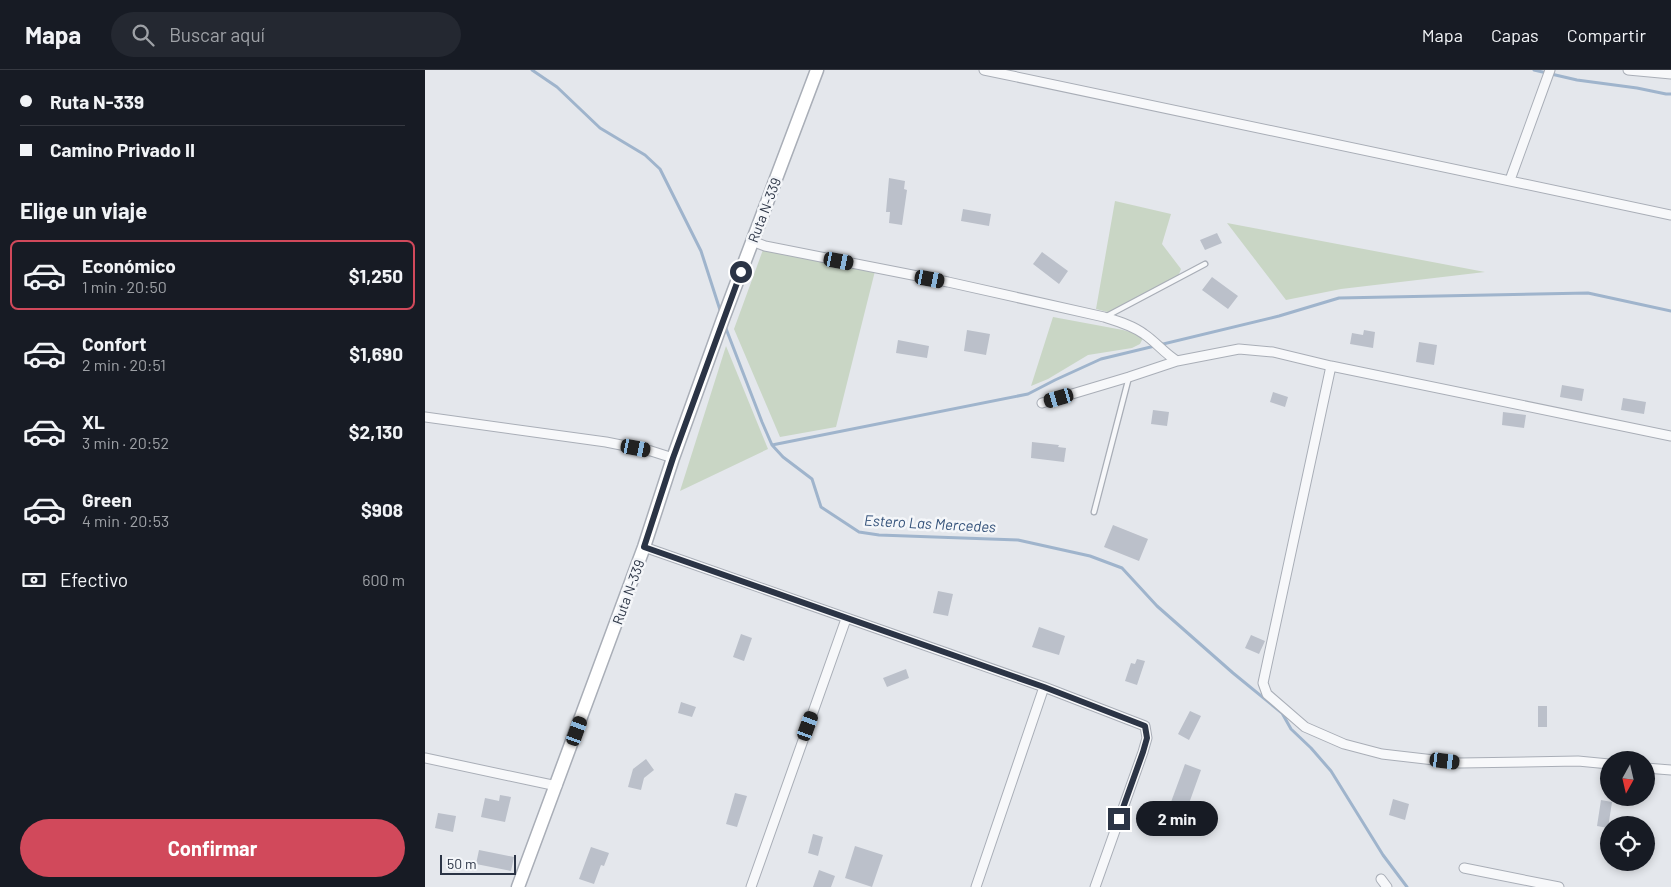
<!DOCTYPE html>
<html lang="es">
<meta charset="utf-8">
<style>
body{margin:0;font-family:Barlow,sans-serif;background:#242831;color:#f1f3f6;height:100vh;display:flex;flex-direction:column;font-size:19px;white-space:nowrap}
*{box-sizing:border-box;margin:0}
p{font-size:16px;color:#9ea1a6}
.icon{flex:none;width:28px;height:28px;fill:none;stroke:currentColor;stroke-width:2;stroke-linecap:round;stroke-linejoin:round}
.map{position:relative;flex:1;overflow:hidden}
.side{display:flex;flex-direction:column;background:#171b24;width:425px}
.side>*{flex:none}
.guide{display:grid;align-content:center;height:110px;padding:0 20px;background:#171b24}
.needle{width:32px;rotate:188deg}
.buttons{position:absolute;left:1175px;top:681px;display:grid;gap:10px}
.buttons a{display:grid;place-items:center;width:55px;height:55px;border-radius:50%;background:#171b24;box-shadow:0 2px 8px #0003;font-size:25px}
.scale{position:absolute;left:15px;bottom:12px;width:76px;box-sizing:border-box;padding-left:5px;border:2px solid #2b3445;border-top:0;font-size:14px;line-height:18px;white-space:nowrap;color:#2b3445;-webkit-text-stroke:4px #f4f6f9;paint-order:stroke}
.end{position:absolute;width:22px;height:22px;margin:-11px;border:6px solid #2b3445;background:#fff;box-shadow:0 0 0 2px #fff}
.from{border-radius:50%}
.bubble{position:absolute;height:35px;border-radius:18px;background:#171b24;box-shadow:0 2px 8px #0003;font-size:16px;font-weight:700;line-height:35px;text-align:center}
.car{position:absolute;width:15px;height:30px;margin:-15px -8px;border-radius:6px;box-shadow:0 0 4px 1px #0007;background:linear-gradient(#222 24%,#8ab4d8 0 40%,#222 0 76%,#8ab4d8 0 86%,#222 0)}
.guide b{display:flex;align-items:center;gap:18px;height:48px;font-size:19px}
.guide b+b{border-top:1px solid #363941}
.guide i{width:12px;height:12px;background:#f1f3f6}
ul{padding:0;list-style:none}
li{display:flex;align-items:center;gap:15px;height:70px;margin:0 10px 8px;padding:0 10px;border:2px solid transparent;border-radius:8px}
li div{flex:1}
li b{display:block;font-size:19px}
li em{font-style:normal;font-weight:700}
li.active{border-color:#d1495b}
li>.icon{width:45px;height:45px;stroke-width:1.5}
h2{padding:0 20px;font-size:22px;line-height:60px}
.pay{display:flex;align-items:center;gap:12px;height:55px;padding:0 20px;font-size:19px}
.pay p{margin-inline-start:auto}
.button{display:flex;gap:10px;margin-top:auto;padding:10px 20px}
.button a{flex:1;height:58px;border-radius:30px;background:#d1495b;color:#fff;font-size:20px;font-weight:700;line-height:58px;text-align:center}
header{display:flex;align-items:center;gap:30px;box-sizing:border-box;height:70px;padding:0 25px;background:#171b24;border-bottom:1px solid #363941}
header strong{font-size:24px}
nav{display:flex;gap:28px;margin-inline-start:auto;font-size:18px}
.search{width:350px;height:45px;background:#242831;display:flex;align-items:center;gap:12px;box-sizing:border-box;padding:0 18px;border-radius:28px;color:#9ea1a6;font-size:19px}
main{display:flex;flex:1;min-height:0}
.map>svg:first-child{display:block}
.green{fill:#c9d6c5}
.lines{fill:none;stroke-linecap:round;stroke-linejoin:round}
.stream{stroke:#9fb4cc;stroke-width:3}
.building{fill:#bbc0ca}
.lane-casing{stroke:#a9aeb7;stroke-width:7}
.street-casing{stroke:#a9aeb7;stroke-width:11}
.secondary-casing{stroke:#a9aeb7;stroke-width:15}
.lane{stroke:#f7f8fa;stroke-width:4.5}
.street{stroke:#f7f8fa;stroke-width:9}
.secondary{stroke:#fff;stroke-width:12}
.route{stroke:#2b3445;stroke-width:6}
.labels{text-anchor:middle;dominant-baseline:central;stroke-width:5;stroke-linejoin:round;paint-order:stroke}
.street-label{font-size:14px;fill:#2b3445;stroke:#f4f6f9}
.water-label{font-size:15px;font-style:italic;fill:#34527a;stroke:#f4f6f9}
</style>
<header>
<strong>Mapa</strong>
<div class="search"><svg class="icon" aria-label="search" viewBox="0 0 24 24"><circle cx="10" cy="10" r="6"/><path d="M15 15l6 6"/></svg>Buscar aquí</div>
<nav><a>Mapa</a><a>Capas</a><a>Compartir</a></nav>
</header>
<main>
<section class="side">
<div class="guide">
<b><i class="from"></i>Ruta N-339</b>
<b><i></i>Camino Privado II</b>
</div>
<h2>Elige un viaje</h2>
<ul>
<li class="active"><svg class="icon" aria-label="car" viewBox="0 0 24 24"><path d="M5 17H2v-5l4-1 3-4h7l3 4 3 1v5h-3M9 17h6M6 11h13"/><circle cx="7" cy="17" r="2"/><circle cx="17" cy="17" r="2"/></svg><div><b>Económico</b><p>1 min · 20:50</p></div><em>$1,250</em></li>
<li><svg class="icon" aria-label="car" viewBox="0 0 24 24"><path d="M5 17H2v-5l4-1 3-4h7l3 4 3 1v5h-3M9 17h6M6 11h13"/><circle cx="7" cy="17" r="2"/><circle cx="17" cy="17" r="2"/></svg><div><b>Confort</b><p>2 min · 20:51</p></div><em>$1,690</em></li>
<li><svg class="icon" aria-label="car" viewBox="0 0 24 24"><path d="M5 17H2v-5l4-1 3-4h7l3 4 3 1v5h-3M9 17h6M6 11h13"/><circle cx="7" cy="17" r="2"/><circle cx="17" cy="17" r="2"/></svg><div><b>XL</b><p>3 min · 20:52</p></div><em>$2,130</em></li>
<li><svg class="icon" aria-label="car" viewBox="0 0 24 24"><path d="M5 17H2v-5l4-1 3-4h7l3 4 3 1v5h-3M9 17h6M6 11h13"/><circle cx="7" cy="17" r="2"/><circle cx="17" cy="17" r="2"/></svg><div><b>Green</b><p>4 min · 20:53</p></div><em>$908</em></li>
</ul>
<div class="pay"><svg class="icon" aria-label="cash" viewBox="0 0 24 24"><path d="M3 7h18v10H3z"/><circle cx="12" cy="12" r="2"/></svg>Efectivo<p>600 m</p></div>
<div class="button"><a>Confirmar</a></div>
</section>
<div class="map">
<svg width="1246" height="817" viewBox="0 0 1246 817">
<rect width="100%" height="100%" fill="#e4e7ec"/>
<path class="green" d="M 690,131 L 746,144 L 737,174 L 756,199 L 751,212 L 690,244 L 671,239 Z
M 802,153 L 1060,202 L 916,219 L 861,230 Z
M 339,177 L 450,201 L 411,357 L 355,367 L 309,259 Z
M 628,247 L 698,260 L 719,266 L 715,274 L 707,278 L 663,285 L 623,309 L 606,316 Z
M 301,276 L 343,379 L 255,421 Z"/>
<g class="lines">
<path class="stream" d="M 107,0 L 132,17 L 175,58 L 220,85 L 235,99 L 276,181 L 296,243
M 1109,0 L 1152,10 L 1212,18 L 1241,24 L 1246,24
M 300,256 L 337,352 L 347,375 L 358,387 L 387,409 L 396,437 L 434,462 L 454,465 L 593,470 L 665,486 L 697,498 L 732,536 L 808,603 L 857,643 L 866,659 L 886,678 L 906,701 L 958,785 L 982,817
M 347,375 L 603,324 L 630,310 L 676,289 L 854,246 L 914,228 L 1163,223 L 1246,241"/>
</g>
<path class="building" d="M 464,108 L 480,111 L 479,119 L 482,120 L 477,155 L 464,153 L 465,142 L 461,142 Z
M 538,139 L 566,144 L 564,156 L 536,151 Z
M 792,163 L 797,173 L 780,180 L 775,170 Z
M 617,182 L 643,201 L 634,214 L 608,194 Z
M 787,207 L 813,226 L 803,239 L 777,220 Z
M 542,260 L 565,264 L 561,285 L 539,281 Z
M 939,260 L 950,262 L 948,278 L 925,274 L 927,263 L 938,265 Z
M 473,270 L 504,276 L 502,288 L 471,283 Z
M 994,272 L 1012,275 L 1009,295 L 991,292 Z
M 1137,315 L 1159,319 L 1157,331 L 1135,327 Z
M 848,322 L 863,327 L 860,337 L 845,332 Z
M 1198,328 L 1221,332 L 1219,344 L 1196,340 Z
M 728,340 L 744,342 L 742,356 L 726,354 Z
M 1078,342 L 1101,345 L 1099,358 L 1077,355 Z
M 607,372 L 634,375 L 633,377 L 641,378 L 639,392 L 606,388 Z
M 688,455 L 723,469 L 714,491 L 679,477 Z
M 513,521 L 528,524 L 523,546 L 508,543 Z
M 614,557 L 640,566 L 634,585 L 607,577 Z
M 316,564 L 327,568 L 319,591 L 308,587 Z
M 826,565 L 840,571 L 834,584 L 820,578 Z
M 712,589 L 720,591 L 712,615 L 700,611 L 706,593 L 710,594 Z
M 481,599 L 484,608 L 462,617 L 458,608 Z
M 256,632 L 271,637 L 267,647 L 253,643 Z
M 1113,636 L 1122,636 L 1122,657 L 1113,657 Z
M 765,641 L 776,646 L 764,670 L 753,664 Z
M 221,689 L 229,700 L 219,708 L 216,720 L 203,717 L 208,699 Z
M 760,694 L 776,700 L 762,739 L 746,732 Z
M 310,723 L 322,726 L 312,757 L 301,754 Z
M 75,725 L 86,727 L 80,752 L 56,747 L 60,728 L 74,731 Z
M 968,729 L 984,734 L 980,750 L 964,745 Z
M 1176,730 L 1187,732 L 1183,758 L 1172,756 Z
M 13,743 L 31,746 L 28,762 L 10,758 Z
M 388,764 L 398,767 L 393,786 L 383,783 Z
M 430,776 L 458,785 L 447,817 L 420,808 Z
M 166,777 L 184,783 L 179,796 L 176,795 L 169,814 L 154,809 Z
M 54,780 L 89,787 L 86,801 L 51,794 Z
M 394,800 L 410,806 L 406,817 L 388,817 Z"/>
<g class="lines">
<g class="lane-casing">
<path id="lane" d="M 680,247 L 780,194
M 669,442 L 704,307"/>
</g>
<g class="street-casing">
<path id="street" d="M 559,0 L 1246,145
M 1203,0 L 1246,4
M 1085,110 L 1125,0
M 327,171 L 340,176 L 523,212 L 679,247 C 692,251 707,255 719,264 C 731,272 739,283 752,291 L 814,279 L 848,282 L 906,296 L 1246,366
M 906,296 L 838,613 L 842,624 L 880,657 L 919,674 L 957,684 L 1035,693 L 1153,691 L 1184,694
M 617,333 L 704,307 L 752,291
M 0,347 L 181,372 L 226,381 L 248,388
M 219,477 L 619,617 L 720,656 L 722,668 L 718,682 L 670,817
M 0,688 L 132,716
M 1221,698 L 1246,700
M 1039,798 L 1134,817
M 956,809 L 962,817
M 326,817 L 421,549
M 551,817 L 619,617"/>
</g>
<g class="secondary-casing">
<path id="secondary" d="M 93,817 L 219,477 L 248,388 L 298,249 L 392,0"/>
</g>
<use href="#lane" class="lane"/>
<use href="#street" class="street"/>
<use href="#secondary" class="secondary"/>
</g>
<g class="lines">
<path class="route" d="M 316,202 L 248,388 L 219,477 L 619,617 L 720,656 L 722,668 L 718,682 L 694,749"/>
</g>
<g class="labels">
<g class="street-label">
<text transform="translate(339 140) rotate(-69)">Ruta N-339</text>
<text transform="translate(203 522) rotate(-70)">Ruta N-339</text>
</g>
<g class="water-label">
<text transform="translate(505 453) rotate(3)">Estero Las Mercedes</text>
</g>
</g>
</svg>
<div class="buttons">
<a><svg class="needle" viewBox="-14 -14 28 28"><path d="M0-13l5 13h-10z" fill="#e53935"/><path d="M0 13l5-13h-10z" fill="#9ea1a6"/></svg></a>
<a><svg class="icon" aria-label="locate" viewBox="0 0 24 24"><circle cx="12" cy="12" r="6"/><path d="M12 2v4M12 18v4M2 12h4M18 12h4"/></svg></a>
</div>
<div class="scale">50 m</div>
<i class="end from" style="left:316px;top:202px"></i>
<i class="end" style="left:694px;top:749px"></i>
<div class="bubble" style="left:711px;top:731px;width:82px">2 min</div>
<i class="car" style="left:414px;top:191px;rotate:101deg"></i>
<i class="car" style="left:505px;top:209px;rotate:101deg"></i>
<i class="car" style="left:634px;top:328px;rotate:254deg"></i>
<i class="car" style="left:211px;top:378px;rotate:101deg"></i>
<i class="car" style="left:383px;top:656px;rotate:20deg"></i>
<i class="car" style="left:152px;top:661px;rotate:20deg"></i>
<i class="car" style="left:1020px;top:691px;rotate:97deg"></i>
</div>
</main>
